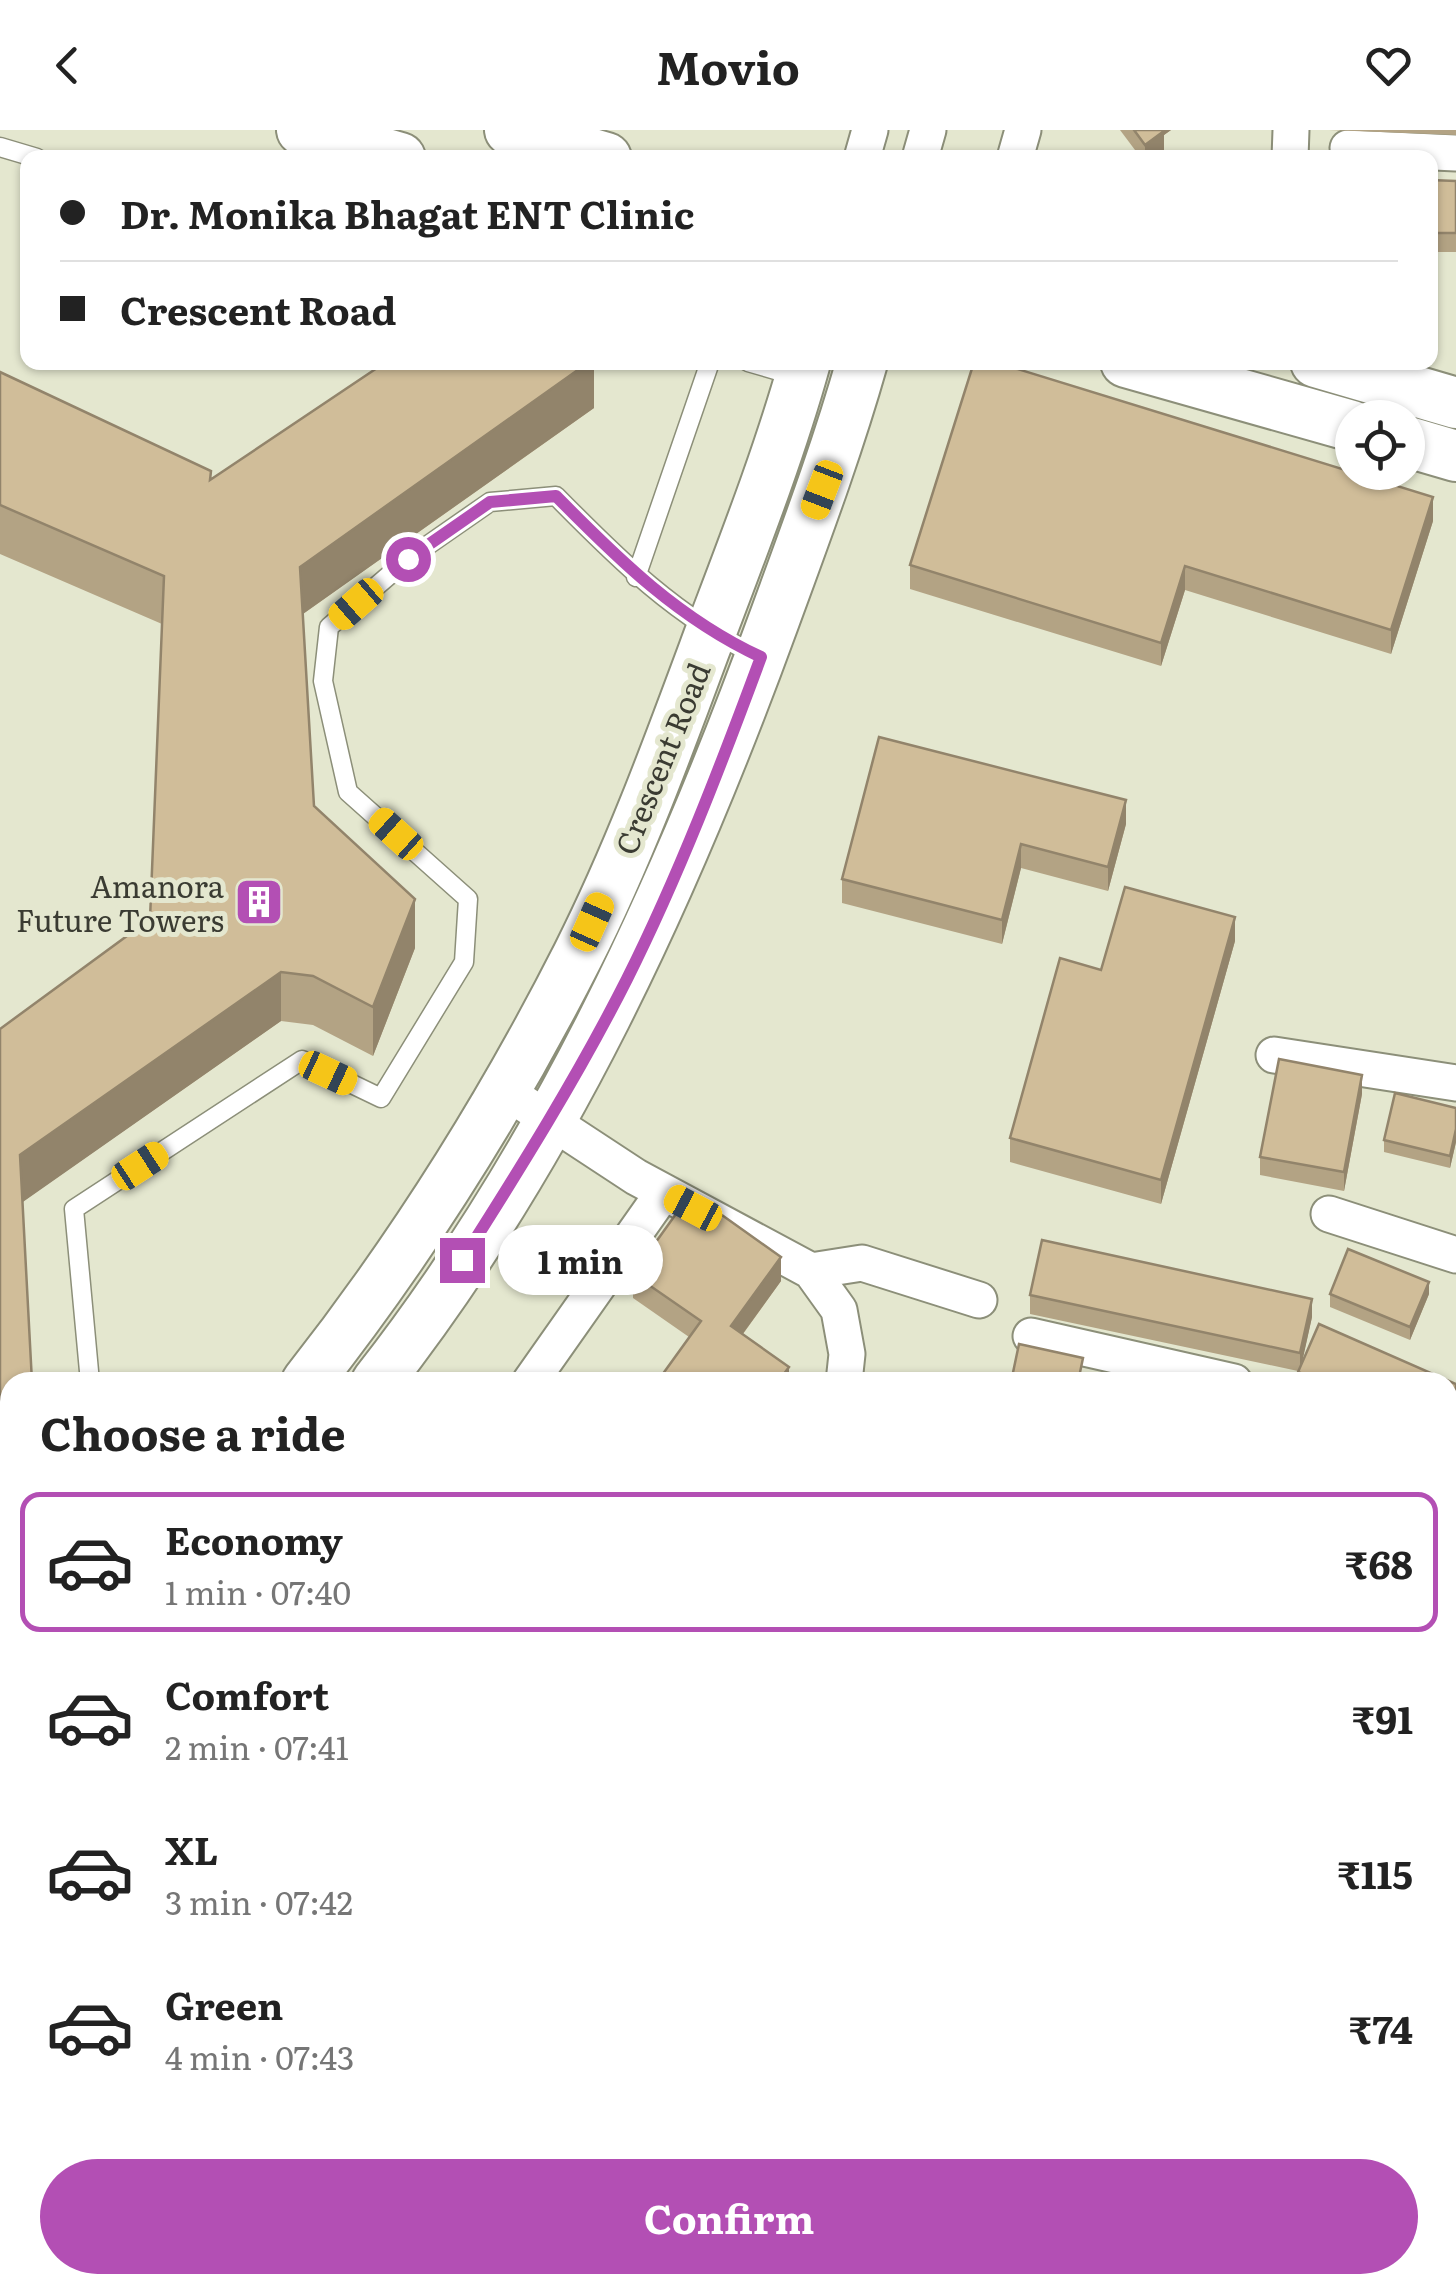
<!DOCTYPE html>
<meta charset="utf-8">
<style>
body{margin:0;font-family:Literata,serif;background:#f6f6f6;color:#222;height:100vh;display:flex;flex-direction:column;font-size:38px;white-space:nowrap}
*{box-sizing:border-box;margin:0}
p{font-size:32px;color:#767676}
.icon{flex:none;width:55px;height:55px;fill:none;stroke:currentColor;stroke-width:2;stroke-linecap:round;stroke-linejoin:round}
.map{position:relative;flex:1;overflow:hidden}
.side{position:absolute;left:0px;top:1242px;width:1458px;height:922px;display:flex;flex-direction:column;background:#fff;border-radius:30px 30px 0 0;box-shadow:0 2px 8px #0004}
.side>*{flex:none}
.hud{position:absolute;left:20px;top:20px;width:1418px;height:220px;border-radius:20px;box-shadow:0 2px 8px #0004;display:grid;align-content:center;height:220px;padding:0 40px;background:#fff}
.controls{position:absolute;left:1335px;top:270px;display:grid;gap:20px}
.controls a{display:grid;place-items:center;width:90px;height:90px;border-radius:50%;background:#fff;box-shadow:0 2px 8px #0004;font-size:50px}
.end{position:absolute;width:45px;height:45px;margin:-22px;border:12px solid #b34fb4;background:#fff;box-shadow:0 0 0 5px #fff}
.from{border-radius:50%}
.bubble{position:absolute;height:70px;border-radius:35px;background:#fff;box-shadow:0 2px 8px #0004;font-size:32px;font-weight:700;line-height:70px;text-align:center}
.car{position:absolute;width:30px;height:60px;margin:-30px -15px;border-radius:12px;box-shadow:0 0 8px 2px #0007;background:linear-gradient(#f5c518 24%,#345 0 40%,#f5c518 0 76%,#345 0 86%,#f5c518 0)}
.hud b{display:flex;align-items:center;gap:35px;height:95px;font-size:38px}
.hud b+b{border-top:2px solid #e0e0e0}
.hud i{width:25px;height:25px;background:#222}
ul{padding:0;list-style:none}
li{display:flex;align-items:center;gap:30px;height:140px;margin:0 20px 15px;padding:0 20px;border:5px solid transparent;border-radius:20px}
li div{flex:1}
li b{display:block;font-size:38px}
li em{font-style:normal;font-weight:700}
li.active{border-color:#b34fb4}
li>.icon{width:90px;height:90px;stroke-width:1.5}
h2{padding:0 40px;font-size:45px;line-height:120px}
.cta{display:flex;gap:20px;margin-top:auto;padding:20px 40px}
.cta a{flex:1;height:115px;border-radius:60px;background:#b34fb4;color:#fff;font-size:40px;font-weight:700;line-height:115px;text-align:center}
header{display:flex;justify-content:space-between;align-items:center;height:130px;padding:0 40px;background:#fff;font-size:45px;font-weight:700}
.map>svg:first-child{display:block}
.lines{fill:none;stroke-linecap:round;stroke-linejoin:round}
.canal{stroke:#729e8f;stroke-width:42}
.lane-casing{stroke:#8c8f79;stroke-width:21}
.street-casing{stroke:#8c8f79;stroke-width:39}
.secondary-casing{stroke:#8c8f79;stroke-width:54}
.lane{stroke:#fff;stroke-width:18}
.street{stroke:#fff;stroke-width:35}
.secondary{stroke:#fff;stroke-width:50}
.wall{fill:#b3a384}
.shaded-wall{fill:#92846b}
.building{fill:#d0bd99;stroke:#92846b;stroke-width:2.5}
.route{stroke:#b34fb4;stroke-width:12}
.labels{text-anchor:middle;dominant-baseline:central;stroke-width:10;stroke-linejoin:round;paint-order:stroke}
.street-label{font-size:30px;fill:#3a3b32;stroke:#e4e7cf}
.poi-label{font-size:30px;fill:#3a3b32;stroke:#e4e7cf;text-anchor:end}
</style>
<header><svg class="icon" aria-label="back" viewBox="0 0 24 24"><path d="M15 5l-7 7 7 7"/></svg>Movio<svg class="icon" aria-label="heart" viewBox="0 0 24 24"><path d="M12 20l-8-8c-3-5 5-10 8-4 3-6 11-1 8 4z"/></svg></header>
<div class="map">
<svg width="1456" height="2164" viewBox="0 0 1456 2164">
<rect width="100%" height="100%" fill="#e4e7cf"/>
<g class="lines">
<path class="canal" d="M 1448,1974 L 1456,1936
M 1406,2164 L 1408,2155"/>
<g class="lane-casing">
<path id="lane" d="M 0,17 L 37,28
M 748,232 L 796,246
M 636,447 L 710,232
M 90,1252 L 74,1079 L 302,930 L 381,968 L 464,832 L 468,769 L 348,662 L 323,551 L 329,497 L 408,429 L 490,372 L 556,366 C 618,429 677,488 758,526
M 0,1444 L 10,1431"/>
</g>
<g class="street-casing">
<path id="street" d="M 1348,18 L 1456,23
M 862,28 L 870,0
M 920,28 L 928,0
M 1015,28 L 1023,0
M 1290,28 L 1291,0
M 1274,925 L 1456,953
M 502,959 L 636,1047 L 811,1141 L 839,1180 L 847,1224 L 844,1252
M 1329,1084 L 1456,1125
M 811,1141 L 862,1133 L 979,1170
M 1031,1206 L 1234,1252
M 530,1252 L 663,1063
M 1448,1337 L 1456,1341
M 129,2164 L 137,2155"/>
</g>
<g class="secondary-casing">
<path id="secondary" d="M 302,0 L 400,28
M 510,0 L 606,28
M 1126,232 L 1352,296
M 1316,232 L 1456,273
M 1408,312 L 1456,326
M 307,1252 C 410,1121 502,975 578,825 C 630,722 670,612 710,504 C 744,414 779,325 805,232
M 377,1252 C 554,1026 676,759 774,490 C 805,405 837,320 862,232
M 1448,1425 L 1456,1401
M 0,1599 L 10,1589
M 0,1680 L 10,1672
M 1278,2164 L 1280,2155"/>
</g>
<use href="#lane" class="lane"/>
<use href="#street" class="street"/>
<use href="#secondary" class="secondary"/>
</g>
<path class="wall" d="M 1120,0 L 1171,0 L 1164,5 L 1164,20 L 1154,28 L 1141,28 Z
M 1329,0 L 1456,0 L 1456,5 Z
M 1430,50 L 1456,51 L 1456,122 L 1430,122 Z
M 594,232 L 594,278 L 303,484 L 314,676 L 415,818 L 373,926 L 313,895 L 281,891 L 22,1072 L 10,1252 L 10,1368 L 0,1379 L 0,899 L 150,789 L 162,494 L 0,424 L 0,242 L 211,349 Z
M 1433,391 L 1391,524 L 1185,460 L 1161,536 L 910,459 L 910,435 Z
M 1126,694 L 1108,761 L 1021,738 L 1002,814 L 842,773 L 842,749 Z
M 1235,811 L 1161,1074 L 1010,1032 L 1010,1008 L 1101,840 Z
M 1362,964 L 1344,1061 L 1260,1045 L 1260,1027 Z
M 1456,978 L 1456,1012 L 1450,1038 L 1384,1022 L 1384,1010 Z
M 1042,1110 L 1312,1169 L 1312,1187 L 1302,1231 L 1319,1194 L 1456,1254 L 1456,1300 L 1448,1319 L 1448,1252 L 1298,1252 L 1298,1241 L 1030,1184 L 1030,1165 Z
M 633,1144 L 781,1151 L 743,1204 L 789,1252 L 689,1207 L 633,1168 Z
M 1330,1164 L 1429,1164 L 1410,1210 L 1330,1177 Z
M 10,1861 L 10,1933 L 0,1923 L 0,1872 Z"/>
<path class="shaded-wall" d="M 1157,0 L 1171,0 L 1164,5 L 1164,20 L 1154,28 L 1145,28 L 1145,15 Z
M 589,232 L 594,232 L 594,278 L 300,486 L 300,437 Z
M 1433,367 L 1433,391 L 1391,524 L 1391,500 Z
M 1185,436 L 1185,460 L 1161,536 L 1161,513 Z
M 1126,670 L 1126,694 L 1108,761 L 1108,737 Z
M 1021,714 L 1021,738 L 1002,814 L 1002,790 Z
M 415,769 L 415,818 L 373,926 L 373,877 Z
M 1235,787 L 1235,811 L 1161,1074 L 1161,1050 Z
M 281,842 L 281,891 L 20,1074 L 20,1025 Z
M 1362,945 L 1362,964 L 1344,1061 L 1344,1042 Z
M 1456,999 L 1456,1012 L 1450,1038 L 1450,1026 Z
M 781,1127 L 781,1151 L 731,1220 L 731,1196 Z
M 1429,1152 L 1429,1164 L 1410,1210 L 1410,1197 Z
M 1312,1169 L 1312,1187 L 1300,1242 L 1300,1223 Z
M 789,1237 L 789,1252 L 778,1252 Z
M 1456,1282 L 1456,1300 L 1448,1319 L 1448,1301 Z
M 10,1319 L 10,1368 L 0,1379 L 0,1330 Z
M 10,2085 L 10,2109 L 0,2117 L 0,2093 Z
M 267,2155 L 282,2155 L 275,2164 L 259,2164 Z"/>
<path class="building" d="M 1134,0 L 1163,0 L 1164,1 L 1145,15 Z
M 1430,50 L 1456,51 L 1456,103 L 1430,103 Z
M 386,232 L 589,232 L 300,437 L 314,676 L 415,769 L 373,877 L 313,846 L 281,842 L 20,1025 L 32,1252 L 10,1252 L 10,1319 L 0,1330 L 0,899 L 150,789 L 164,446 L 0,375 L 0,242 L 211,341 L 210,350 Z
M 974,232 L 995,232 L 1433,367 L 1391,500 L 1185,436 L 1161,513 L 910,435 Z
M 879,607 L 1126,670 L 1108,737 L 1021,714 L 1002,790 L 842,749 Z
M 1125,757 L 1235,787 L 1161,1050 L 1010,1008 L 1060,828 L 1101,840 Z
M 1279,929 L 1362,945 L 1344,1042 L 1260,1027 Z
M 1395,963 L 1456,978 L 1456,999 L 1450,1026 L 1384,1010 Z
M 691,1063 L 781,1127 L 731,1196 L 789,1237 L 778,1252 L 657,1252 L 701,1191 L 633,1144 Z
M 1042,1110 L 1312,1169 L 1300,1223 L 1030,1165 Z
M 1348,1119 L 1429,1152 L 1410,1197 L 1330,1164 Z
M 1319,1194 L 1456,1254 L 1456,1282 L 1448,1301 L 1448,1252 L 1322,1252 L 1298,1242 Z
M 1019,1214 L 1083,1228 L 1078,1252 L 1011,1252 Z
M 10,1861 L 10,1909 L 0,1899 L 0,1872 Z
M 10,2003 L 10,2085 L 0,2093 L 0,2011 Z
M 202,2155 L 267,2155 L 259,2164 L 191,2164 Z
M 358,2155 L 423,2155 L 423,2164 L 358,2164 Z
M 480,2155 L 552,2155 L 551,2164 L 479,2164 Z
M 829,2155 L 872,2155 L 872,2158 L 897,2158 L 897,2164 L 829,2164 Z"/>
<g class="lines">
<path class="route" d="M 408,429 L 490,372 L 556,366 C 619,430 679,489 761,527 C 721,635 679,745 627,849 C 578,946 520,1039 462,1130"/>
</g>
<defs>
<g id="building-square" transform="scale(2.5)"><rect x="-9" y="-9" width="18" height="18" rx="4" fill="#b34fb4" stroke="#e4e7cf"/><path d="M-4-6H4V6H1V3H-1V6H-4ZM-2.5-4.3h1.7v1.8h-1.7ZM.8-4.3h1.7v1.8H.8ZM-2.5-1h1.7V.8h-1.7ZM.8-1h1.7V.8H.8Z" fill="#fff"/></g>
</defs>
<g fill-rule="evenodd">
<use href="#building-square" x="259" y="772"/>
</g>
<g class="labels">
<g class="street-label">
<text transform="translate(661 628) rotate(-68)">Crescent Road</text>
</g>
<g class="poi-label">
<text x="224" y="755">Amanora<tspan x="224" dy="34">Future Towers</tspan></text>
</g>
</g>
</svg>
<div class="controls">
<a><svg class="icon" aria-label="locate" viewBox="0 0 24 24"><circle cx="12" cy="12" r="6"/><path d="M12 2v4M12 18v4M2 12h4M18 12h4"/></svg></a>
</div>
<i class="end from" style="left:408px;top:429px"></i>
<i class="end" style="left:462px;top:1130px"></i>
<div class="bubble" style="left:498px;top:1095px;width:165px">1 min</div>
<i class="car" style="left:822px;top:360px;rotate:201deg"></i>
<i class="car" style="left:356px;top:474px;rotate:229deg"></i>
<i class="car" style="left:396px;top:704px;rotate:312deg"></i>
<i class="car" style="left:592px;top:792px;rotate:24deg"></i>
<i class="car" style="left:328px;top:943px;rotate:115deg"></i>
<i class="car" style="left:140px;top:1036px;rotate:57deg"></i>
<i class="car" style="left:693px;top:1078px;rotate:298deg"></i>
<div class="hud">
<b><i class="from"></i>Dr. Monika Bhagat ENT Clinic</b>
<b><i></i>Crescent Road</b>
</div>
<section class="side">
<h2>Choose a ride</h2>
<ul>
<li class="active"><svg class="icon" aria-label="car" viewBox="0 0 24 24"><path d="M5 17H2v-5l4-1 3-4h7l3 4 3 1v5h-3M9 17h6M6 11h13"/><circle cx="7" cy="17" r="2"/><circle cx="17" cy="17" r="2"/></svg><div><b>Economy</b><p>1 min · 07:40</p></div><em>₹68</em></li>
<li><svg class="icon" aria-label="car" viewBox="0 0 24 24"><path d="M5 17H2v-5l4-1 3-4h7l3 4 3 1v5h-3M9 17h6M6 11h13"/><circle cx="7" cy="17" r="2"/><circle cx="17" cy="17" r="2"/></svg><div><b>Comfort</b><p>2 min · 07:41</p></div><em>₹91</em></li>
<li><svg class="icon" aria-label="car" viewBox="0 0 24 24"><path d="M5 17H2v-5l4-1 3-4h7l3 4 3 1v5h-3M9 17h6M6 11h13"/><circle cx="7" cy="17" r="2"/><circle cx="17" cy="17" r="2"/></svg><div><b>XL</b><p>3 min · 07:42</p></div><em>₹115</em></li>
<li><svg class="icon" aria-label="car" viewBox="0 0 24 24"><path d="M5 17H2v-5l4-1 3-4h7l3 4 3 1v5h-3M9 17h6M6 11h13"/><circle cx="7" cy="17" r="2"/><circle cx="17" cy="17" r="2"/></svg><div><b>Green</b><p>4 min · 07:43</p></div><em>₹74</em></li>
</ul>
<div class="cta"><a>Confirm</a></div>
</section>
</div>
